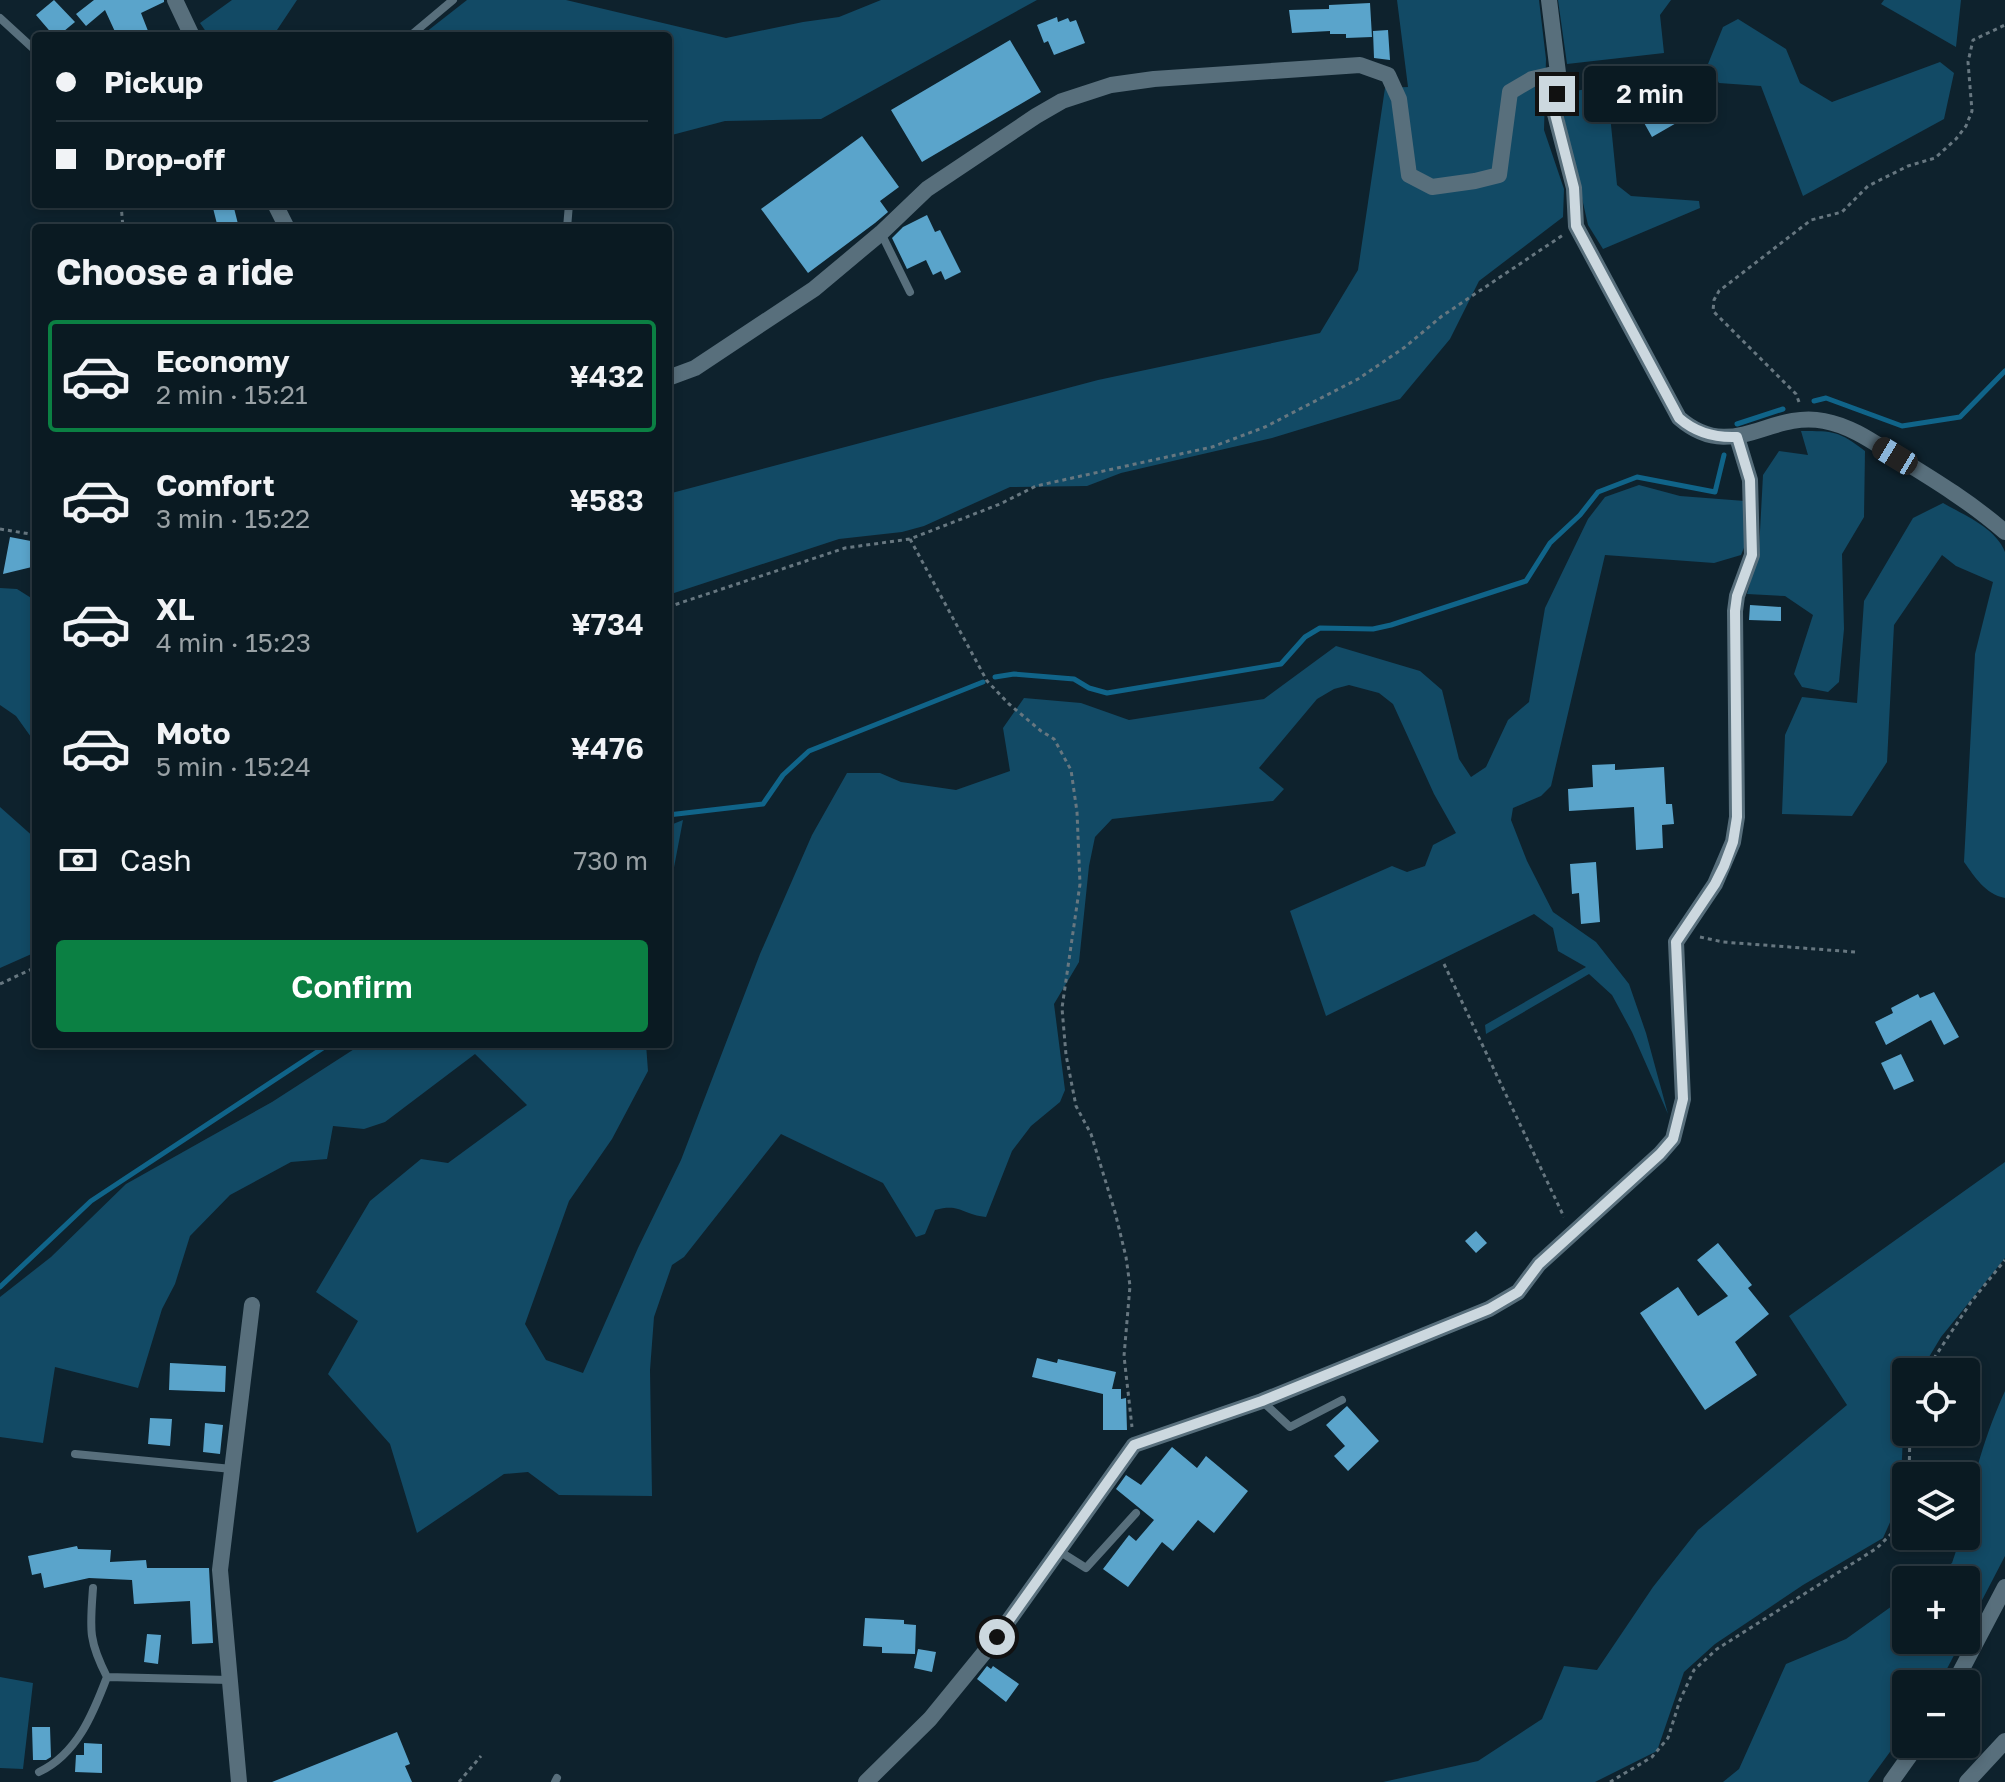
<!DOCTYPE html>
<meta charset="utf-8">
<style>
body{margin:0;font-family:"Golos Text",sans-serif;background:#13232a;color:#f1f3f6;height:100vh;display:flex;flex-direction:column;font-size:30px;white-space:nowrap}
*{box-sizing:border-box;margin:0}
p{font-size:26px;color:#99a1a5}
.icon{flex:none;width:44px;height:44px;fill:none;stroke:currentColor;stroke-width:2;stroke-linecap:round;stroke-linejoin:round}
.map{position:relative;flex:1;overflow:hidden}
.details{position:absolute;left:32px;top:224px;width:640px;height:824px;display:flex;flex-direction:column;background:#0a1a22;border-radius:8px;box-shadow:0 4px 12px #0003,0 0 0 2px #2a3840}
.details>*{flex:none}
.guide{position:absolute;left:32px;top:32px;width:640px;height:176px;border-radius:8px;box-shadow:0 4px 12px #0003,0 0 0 2px #2a3840;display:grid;align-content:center;height:176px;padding:0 24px;background:#0a1a22}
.buttons{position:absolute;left:1892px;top:1358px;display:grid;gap:16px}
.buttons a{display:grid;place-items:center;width:88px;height:88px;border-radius:8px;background:#0a1a22;box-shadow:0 4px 12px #0003,0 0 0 2px #2a3840;font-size:40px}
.end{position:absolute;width:36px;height:36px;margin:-18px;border:10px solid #ccd8df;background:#111;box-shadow:0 0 0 4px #111}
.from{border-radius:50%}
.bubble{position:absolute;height:56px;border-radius:8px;background:#0a1a22;box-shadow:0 4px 12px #0003,0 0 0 2px #2a3840;font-size:26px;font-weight:600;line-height:56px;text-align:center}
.car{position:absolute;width:24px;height:48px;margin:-24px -12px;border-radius:10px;box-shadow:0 0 6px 2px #0007;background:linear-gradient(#222 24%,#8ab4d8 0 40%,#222 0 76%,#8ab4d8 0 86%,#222 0)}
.guide b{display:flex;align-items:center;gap:28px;height:76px;font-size:30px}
.guide b+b{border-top:2px solid #2a3840}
.guide i{width:20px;height:20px;background:#f1f3f6}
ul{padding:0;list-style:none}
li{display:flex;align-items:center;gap:24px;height:112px;margin:0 16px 12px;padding:0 8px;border:4px solid transparent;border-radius:8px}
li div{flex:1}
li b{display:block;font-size:30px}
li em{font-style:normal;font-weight:600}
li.selected{border-color:#0b8043}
li>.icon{width:72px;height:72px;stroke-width:1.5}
h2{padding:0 24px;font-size:36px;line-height:96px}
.pay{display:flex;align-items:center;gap:20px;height:88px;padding:0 24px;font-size:30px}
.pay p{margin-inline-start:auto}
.button{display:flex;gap:16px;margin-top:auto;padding:16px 24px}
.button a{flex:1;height:92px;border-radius:8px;background:#0b8043;color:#fff;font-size:32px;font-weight:600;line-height:92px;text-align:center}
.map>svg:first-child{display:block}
.green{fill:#124a65}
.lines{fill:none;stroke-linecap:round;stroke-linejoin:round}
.stream{stroke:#106489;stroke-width:5}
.building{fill:#5aa4cb}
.path{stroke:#677780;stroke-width:3;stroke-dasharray:4 4;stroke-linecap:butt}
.lane{stroke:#586f7c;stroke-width:8}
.street{stroke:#586f7c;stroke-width:16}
.route{stroke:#ccd8df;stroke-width:10}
</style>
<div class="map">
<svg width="2005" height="1782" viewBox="0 0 2005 1782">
<rect width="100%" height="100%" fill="#0e222d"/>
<path class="green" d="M 232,0 L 297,0 L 273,36 L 209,36 L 200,23 Z
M 467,0 L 566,0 L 726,38 L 803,22 L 839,17 L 881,0 L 1037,0 L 821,119 L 725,121 L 668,136 L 668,36 L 421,36 Z
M 1397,0 L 1539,0 L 1546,59 L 1544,130 L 1564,189 L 1563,217 L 1479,281 L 1450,339 L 1400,399 L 1272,438 L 1121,473 L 1087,486 L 1010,487 L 924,526 L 902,532 L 839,539 L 668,595 L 668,494 L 1098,380 L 1320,333 L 1358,270 L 1385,88 L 1408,87 Z
M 1558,0 L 1671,0 L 1660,15 L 1664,53 L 1567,64 Z
M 1884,0 L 1961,0 L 1956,47 L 1881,4 Z
M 1738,19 L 1786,49 L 1800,83 L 1832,102 L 1940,62 L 1954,73 L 1944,119 L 1803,196 L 1761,86 L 1719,83 L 1708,64 L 1723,27 Z
M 1607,85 L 1617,185 L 1631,196 L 1699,201 L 1700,208 L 1603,249 L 1588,225 L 1564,118 L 1565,93 Z
M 1801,431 C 1834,431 1839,431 1865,451 L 1864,517 L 1842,554 L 1844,629 L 1839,682 L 1828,692 L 1802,687 L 1794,674 L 1813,615 L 1785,596 L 1747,594 L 1759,550 L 1763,475 L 1779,451 L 1808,455 Z
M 1639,485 L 1680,496 L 1745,501 L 1748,538 L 1741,555 L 1714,563 L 1605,555 L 1551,786 L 1541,796 L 1513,808 L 1511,820 L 1527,861 L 1553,912 L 1596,942 L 1629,984 L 1646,1033 L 1668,1114 L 1632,1032 L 1612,995 L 1589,974 L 1486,1034 L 1485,1025 L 1586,967 L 1558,951 L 1553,928 L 1534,914 L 1326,1016 L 1290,911 L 1392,866 L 1407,872 L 1425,866 L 1433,845 L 1456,833 L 1434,794 L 1393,704 L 1379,693 L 1349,685 L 1334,689 L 1317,699 L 1259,768 L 1284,789 L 1273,801 L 1112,819 L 1095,837 L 1089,866 L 1079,962 L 1054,1004 L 1065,1090 L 1060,1102 L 1031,1126 L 1012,1151 L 986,1217 C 962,1215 961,1203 935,1210 L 925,1234 L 916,1237 L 883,1183 L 781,1134 L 684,1257 L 672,1265 L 654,1317 L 650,1370 L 652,1496 L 559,1495 L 528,1472 L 504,1474 L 417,1533 L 390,1444 L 328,1374 L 358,1321 L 316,1292 L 370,1201 L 421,1159 L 448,1163 L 527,1105 L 475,1054 L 385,1122 L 364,1129 L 333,1126 L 327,1159 L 291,1162 L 230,1195 L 190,1236 L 175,1284 L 162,1309 L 138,1388 L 55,1367 L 43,1443 L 0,1437 L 0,1297 L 51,1257 L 126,1184 L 272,1102 L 362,1044 L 646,1044 L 648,1071 L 612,1139 L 569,1201 L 525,1324 L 546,1360 L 583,1373 L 638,1248 L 681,1160 L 760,954 L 812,835 L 847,773 L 880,773 L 901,782 L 956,790 L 1010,771 L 1003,728 L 1024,698 L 1081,703 L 1129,720 L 1264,699 L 1336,646 L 1420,671 L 1442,690 L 1459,759 L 1471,777 L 1486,767 L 1508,720 L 1529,702 L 1545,608 L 1588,519 L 1605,497 Z
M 1943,503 C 1964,515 1996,528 2005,552 L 2005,898 C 1985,894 1975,877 1964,862 L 1975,654 L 1993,582 L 1956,566 L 1942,555 L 1894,625 L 1887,762 L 1852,816 L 1782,814 L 1785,735 L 1802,697 L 1857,703 L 1864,601 L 1913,518 Z
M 0,588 L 17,589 L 36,601 L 36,744 L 16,716 L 0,705 Z
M 0,807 L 36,839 L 36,952 L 0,968 Z
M 683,820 L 668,899 L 668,826 Z
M 2005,1162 L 2005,1258 L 1941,1337 L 1920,1372 L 1906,1372 L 1900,1500 L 1883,1538 L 1803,1585 L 1715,1644 L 1684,1672 L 1657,1751 L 1595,1782 L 1383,1782 L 1478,1761 L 1542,1719 L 1564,1666 L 1597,1670 L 1653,1587 L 1698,1530 L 1847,1405 L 1789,1316 Z
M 2005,1391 L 2005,1556 L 1966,1631 L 1966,1580 L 1929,1580 L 1952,1563 L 1961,1536 L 1966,1536 C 1966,1493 1987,1430 2005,1391 Z
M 1906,1596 L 1906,1640 L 1962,1640 L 1939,1684 L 1906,1684 L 1906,1730 L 1868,1782 L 1723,1782 L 1739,1769 L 1786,1664 L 1846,1639 Z
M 0,1677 L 33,1683 L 23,1769 L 0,1768 Z"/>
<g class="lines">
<path class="stream" d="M 1814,401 L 1826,398 L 1902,426 L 1960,417 L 2005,371
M 1737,424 L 1783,409
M 995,677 L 1014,674 L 1074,679 L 1089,688 L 1107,693 L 1281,664 L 1305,637 L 1320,628 L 1373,629 L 1391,625 L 1526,581 L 1550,543 L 1580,515 L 1598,492 L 1637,477 L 1715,492 L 1724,455
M 668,815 L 763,804 L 783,775 L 809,751 L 983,682
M 0,1287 L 91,1201 L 329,1044"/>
</g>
<path class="building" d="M 54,0 L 75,22 L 58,36 L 54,36 L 36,15 Z
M 94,0 L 164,0 L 164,2 L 141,13 L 150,36 L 117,36 L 105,10 L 86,26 L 76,14 Z
M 1370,3 L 1372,37 L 1346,38 L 1346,34 L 1330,34 L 1330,31 L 1292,33 L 1289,10 L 1329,9 L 1329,5 Z
M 1057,17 L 1058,22 L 1068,18 L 1070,22 L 1076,20 L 1085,43 L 1054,55 L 1048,41 L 1044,43 L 1037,25 Z
M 1388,30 L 1390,60 L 1374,58 L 1373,31 Z
M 1010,40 L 1041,92 L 922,162 L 891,110 Z
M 1656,69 L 1685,118 L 1652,137 L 1624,87 Z
M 862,136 L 899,187 L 880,201 L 888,212 L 875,223 L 808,273 L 761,209 Z
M 212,204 L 233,204 L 239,228 L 218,228 Z
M 927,215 L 935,232 L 940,230 L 961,272 L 945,280 L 941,271 L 933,275 L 926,260 L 907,269 L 892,238 L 903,227 Z
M 10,537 L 36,542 L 36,566 L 3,574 Z
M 1750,605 L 1781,607 L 1781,621 L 1749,620 Z
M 1615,764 L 1615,770 L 1664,767 L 1666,804 L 1672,804 L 1674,824 L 1662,825 L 1663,848 L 1636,850 L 1634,807 L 1569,811 L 1568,789 L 1593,787 L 1592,765 Z
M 1596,862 L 1600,922 L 1581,924 L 1579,893 L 1572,894 L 1570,864 Z
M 1934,992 L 1959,1037 L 1944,1045 L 1931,1020 L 1886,1045 L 1875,1022 L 1893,1013 L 1891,1008 L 1918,994 L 1920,998 Z
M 1901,1054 L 1914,1081 L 1894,1090 L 1881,1063 Z
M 1476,1231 L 1487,1243 L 1476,1253 L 1465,1241 Z
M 1718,1243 L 1752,1285 L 1748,1288 L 1769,1314 L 1735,1342 L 1757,1375 L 1705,1410 L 1640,1313 L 1678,1287 L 1698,1316 L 1728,1296 L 1697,1260 Z
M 1037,1358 L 1057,1363 L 1058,1359 L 1116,1372 L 1112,1389 L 1121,1389 L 1121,1399 L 1126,1398 L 1127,1430 L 1103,1430 L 1103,1394 L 1032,1377 Z
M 170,1363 L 226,1366 L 225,1392 L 169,1390 Z
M 1347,1406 L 1379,1441 L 1348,1471 L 1334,1456 L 1345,1446 L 1326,1425 Z
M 150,1418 L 172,1419 L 170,1446 L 148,1444 Z
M 205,1423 L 223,1425 L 220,1454 L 203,1452 Z
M 1172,1447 L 1197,1468 L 1206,1456 L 1248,1491 L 1214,1533 L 1198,1520 L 1173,1551 L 1162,1542 L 1128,1587 L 1103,1569 L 1129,1535 L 1136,1541 L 1154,1520 L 1116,1489 L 1126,1475 L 1141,1485 Z
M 77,1546 L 78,1549 L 111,1550 L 110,1562 L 146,1560 L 147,1568 L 209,1568 L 213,1643 L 192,1644 L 190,1601 L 134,1604 L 132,1580 L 89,1578 L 44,1588 L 41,1573 L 32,1575 L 28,1556 Z
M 865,1618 L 904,1620 L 904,1624 L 916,1625 L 915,1654 L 882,1653 L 882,1647 L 863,1646 Z
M 147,1634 L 161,1635 L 158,1664 L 144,1662 Z
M 918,1649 L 936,1652 L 932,1672 L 914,1668 Z
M 987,1666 L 991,1669 L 993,1666 L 1019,1684 L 1006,1702 L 977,1679 Z
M 32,1727 L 50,1727 L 51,1757 L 46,1760 L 33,1760 Z
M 397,1732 L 410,1764 L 405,1766 L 412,1782 L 272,1782 Z
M 84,1743 L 102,1744 L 102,1773 L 75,1772 L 76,1755 L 84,1755 Z"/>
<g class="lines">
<path class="path" d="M 121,204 L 123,228
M 187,228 L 203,224 L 208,228
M 1799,402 L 1796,394 L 1713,311 L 1714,300 L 1719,291 L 1811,220 L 1842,212 L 1868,186 L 1908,166 L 1935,158 L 1956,139 L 1966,126 L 1972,111 L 1968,62 L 1973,40 L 2005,25
M 0,529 L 36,535
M 910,539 L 987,681 L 1009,704 L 1041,731 L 1054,739 L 1071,770 L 1077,812 L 1080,884 L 1062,1008 L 1066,1055 L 1076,1106 L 1091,1134 L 1115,1212 L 1126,1257 L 1130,1286 L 1124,1356 L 1132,1427
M 668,607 L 845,548 L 910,539 L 1000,504 L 1036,486 L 1212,447 L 1265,427 L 1358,379 L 1405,347 L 1442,316 L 1563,235
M 1700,937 L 1723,942 L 1855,952
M 1444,964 L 1564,1217
M 0,984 L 36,967
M 1925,1372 L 1971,1302 L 2005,1260
M 1909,1476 L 1910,1432
M 459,1782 L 481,1756
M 1610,1782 L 1652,1757 L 1668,1738 L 1680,1700 L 1694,1670 L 1717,1649 L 1877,1548 L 1891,1534 L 1906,1501"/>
<path class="lane" d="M 0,18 L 36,51
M 410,36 L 453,0
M 567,228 L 569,204
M 881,233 L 910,292
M 1263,1402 L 1290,1427 L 1342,1400
M 75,1454 L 232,1469
M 1059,1551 L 1086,1568 L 1136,1513
M 93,1588 C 90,1629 88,1640 107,1677 L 229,1680
M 39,1772 C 77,1754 93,1714 107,1677
M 555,1782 L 557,1778"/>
<path class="street" d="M 175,0 L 192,36
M 1549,0 L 1558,73 L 1555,114 L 1574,188 L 1576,226 L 1679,418 C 1732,464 1769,410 1824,421 C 1852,426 1876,444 1900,459 C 1936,481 1973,504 2005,532
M 275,204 L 287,228
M 668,378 L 695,368 L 814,289 L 881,233 L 927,189 L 1036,116 L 1062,101 L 1111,85 L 1154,79 L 1360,65 L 1388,75 L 1399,99 L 1409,175 L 1432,187 L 1475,181 L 1499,175 L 1510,92 L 1532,79 L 1558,73
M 1954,1684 L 2005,1587
M 239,1782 L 220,1570 L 252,1305
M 866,1782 L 930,1719 L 997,1637 L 1134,1445 L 1262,1401 L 1489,1309 L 1518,1292 L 1539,1264 L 1660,1154 L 1673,1139 L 1683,1099 L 1676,942 L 1715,884 L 1733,842 L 1737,817 L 1735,611 L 1737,596 L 1752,555 L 1750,480 L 1737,437
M 1891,1782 L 1918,1744
M 1967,1782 L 2005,1741"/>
</g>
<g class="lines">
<path class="route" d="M 997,1637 L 1134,1445 L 1262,1401 L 1489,1309 L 1518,1292 L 1539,1264 L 1660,1154 L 1673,1139 L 1683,1099 L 1676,942 L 1715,884 L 1724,866 L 1733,842 L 1737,817 L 1735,611 L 1737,596 L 1752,555 L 1750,480 L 1737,437 C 1715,438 1696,433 1679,418 L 1576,226 L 1574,188 L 1555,114 L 1557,94"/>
</g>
</svg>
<div class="buttons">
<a><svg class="icon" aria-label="locate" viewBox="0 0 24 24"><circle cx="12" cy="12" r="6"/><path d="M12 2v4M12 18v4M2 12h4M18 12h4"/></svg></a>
<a><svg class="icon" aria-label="layers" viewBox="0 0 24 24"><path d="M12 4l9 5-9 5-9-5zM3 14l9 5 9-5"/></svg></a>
<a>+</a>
<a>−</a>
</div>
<i class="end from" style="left:997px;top:1637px"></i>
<i class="end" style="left:1557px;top:94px"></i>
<div class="bubble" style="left:1584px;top:66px;width:132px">2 min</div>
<i class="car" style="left:1895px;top:456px;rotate:301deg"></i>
<div class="guide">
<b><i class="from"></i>Pickup</b>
<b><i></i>Drop-off</b>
</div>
<section class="details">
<h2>Choose a ride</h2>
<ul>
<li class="selected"><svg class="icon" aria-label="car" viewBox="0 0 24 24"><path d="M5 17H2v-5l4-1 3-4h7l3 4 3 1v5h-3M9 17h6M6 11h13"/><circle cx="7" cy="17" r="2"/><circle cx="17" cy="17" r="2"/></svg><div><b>Economy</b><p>2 min · 15:21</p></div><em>¥432</em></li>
<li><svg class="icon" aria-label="car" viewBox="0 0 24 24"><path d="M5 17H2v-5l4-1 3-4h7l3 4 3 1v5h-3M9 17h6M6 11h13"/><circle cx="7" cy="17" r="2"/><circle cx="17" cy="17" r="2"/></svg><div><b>Comfort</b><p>3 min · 15:22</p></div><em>¥583</em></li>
<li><svg class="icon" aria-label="car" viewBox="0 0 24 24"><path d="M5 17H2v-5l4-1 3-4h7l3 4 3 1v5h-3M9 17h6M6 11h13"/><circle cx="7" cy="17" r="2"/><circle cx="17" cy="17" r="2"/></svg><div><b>XL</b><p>4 min · 15:23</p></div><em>¥734</em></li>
<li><svg class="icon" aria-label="car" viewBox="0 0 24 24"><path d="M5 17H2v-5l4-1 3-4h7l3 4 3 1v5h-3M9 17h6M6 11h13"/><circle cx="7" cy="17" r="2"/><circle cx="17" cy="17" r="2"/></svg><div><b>Moto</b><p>5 min · 15:24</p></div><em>¥476</em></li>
</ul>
<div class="pay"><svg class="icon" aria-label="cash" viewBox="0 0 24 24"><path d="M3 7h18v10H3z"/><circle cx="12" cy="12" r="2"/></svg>Cash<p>730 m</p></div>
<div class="button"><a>Confirm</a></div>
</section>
</div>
